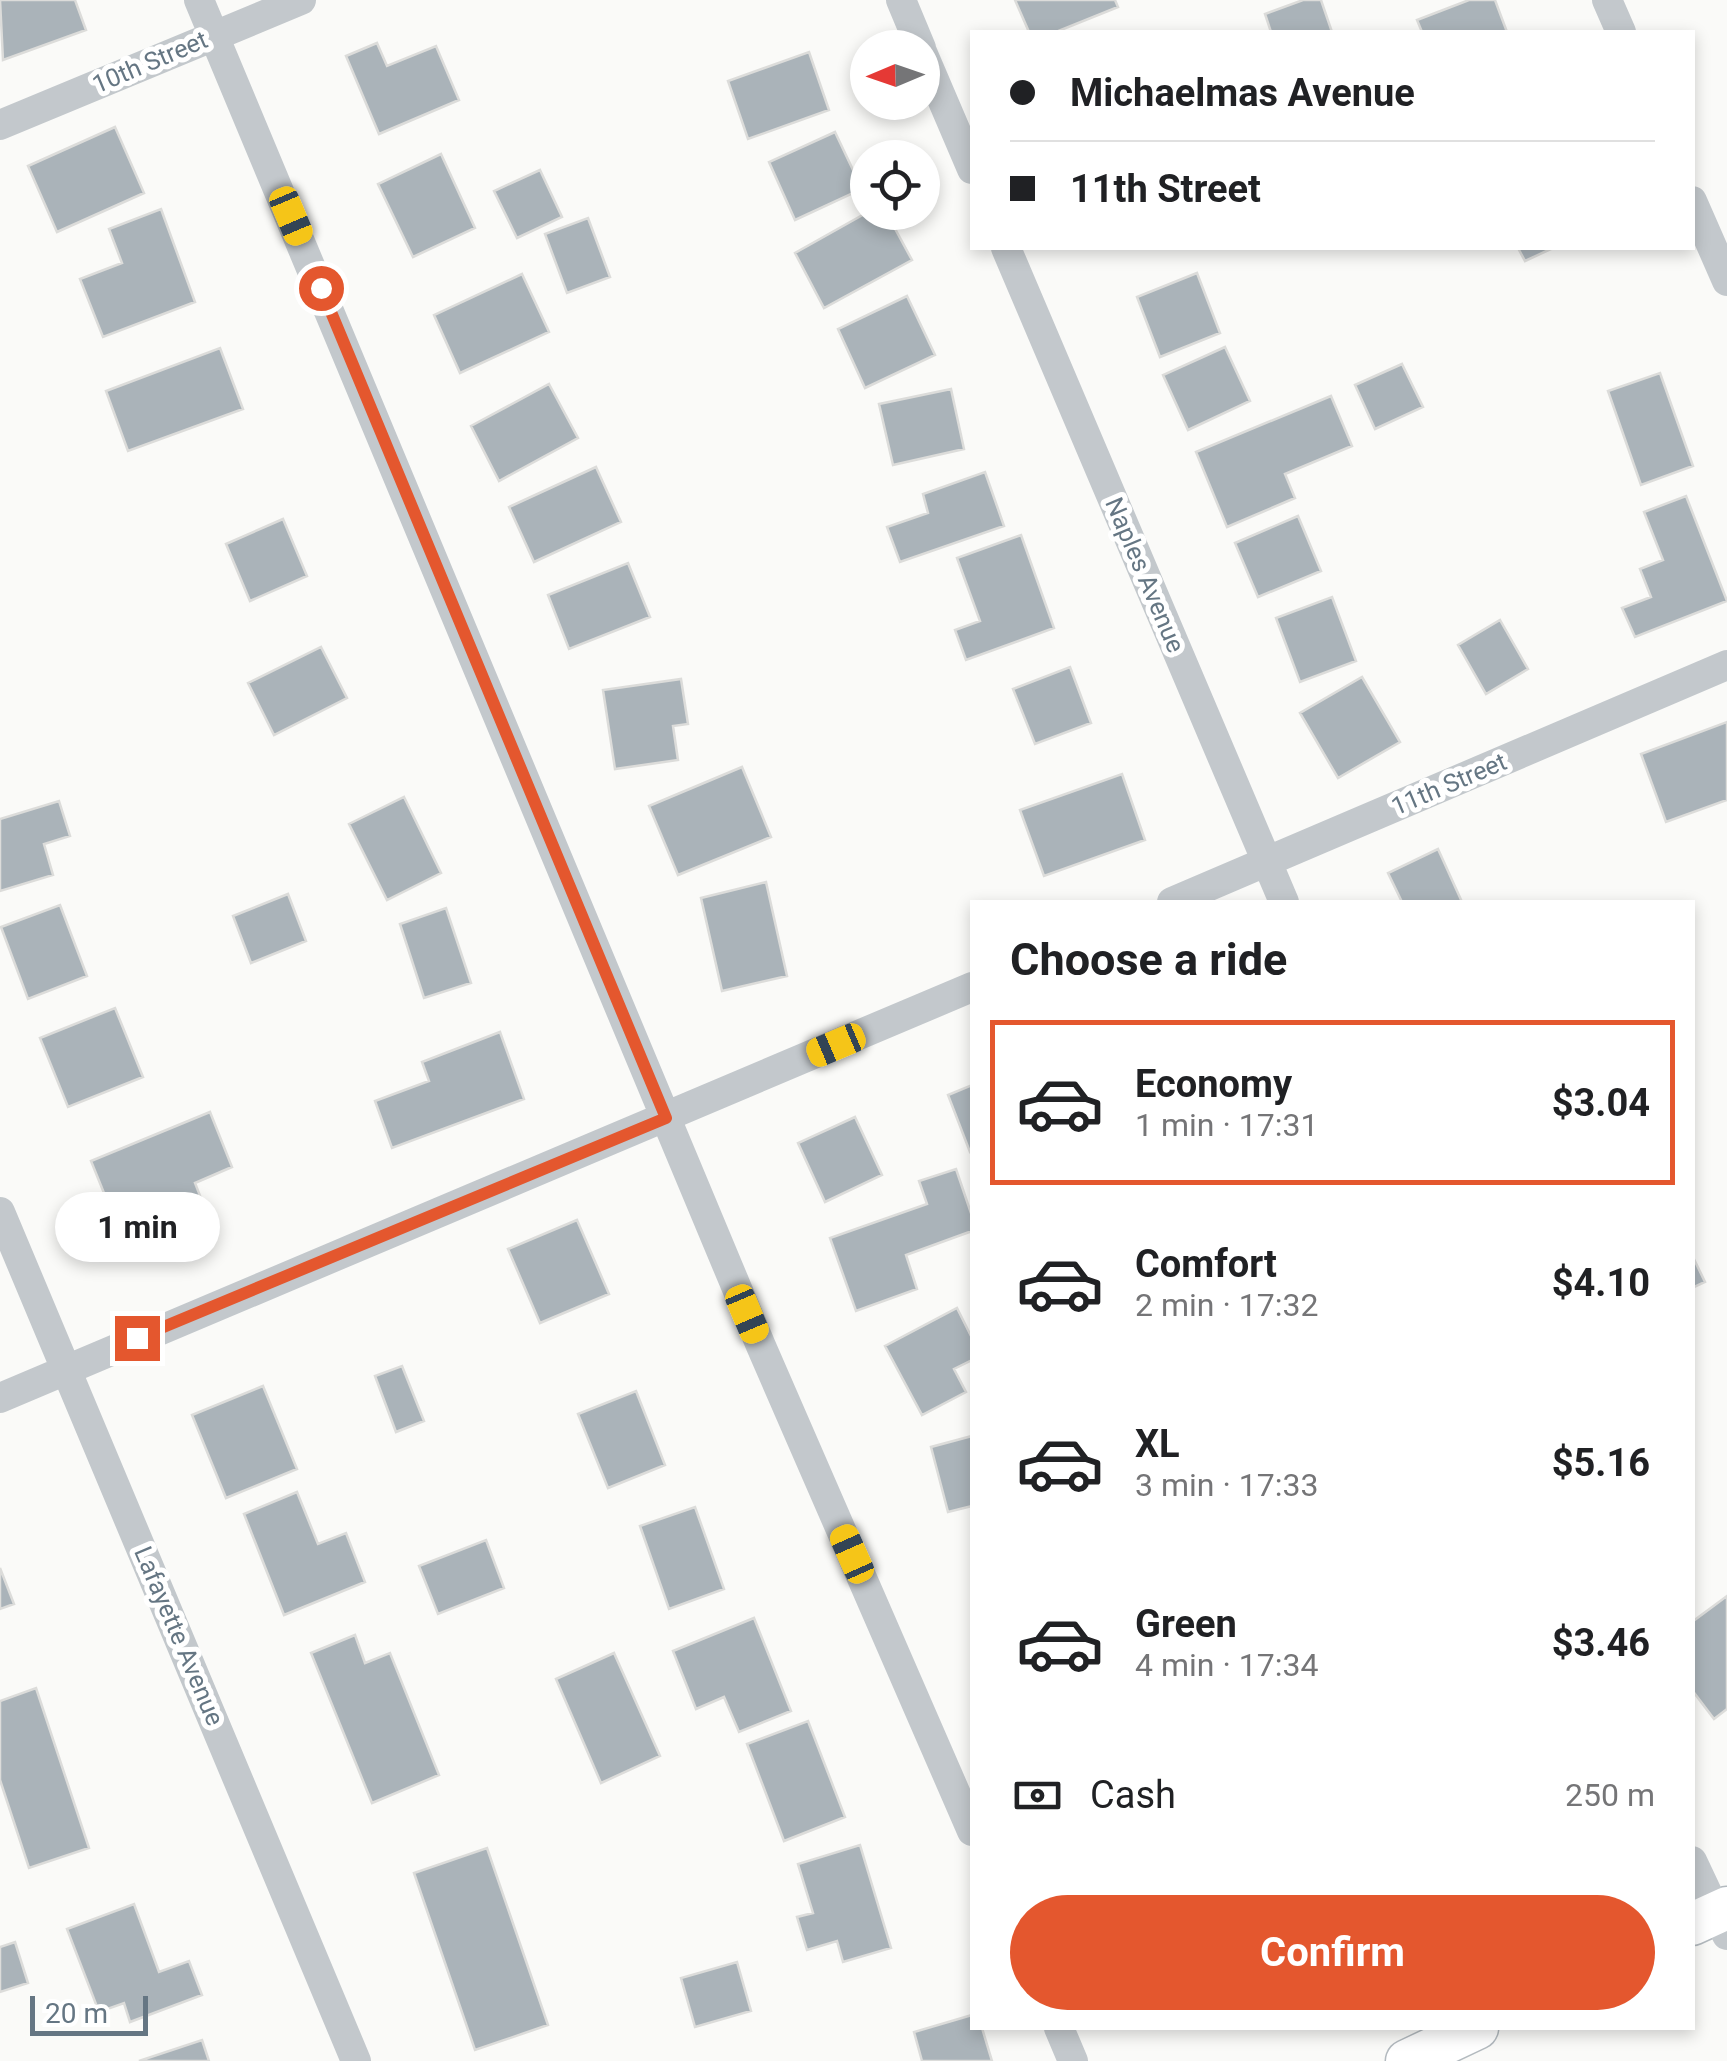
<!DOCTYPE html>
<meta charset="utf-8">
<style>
body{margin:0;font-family:Roboto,sans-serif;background:#f6f6f6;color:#202124;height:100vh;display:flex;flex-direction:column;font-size:38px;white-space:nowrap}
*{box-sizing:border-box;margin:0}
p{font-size:32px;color:#757577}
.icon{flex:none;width:55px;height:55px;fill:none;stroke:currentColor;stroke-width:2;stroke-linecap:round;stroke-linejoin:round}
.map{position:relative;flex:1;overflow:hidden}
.sheet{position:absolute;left:970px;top:900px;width:725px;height:1130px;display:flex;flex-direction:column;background:#fff;border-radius:0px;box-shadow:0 5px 15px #0003}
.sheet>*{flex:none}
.hud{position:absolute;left:970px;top:30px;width:725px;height:220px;border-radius:0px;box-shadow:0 5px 15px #0003;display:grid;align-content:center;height:220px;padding:0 40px;background:#fff}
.needle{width:65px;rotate:268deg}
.fabs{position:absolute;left:850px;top:30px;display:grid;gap:20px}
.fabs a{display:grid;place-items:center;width:90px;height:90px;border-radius:50%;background:#fff;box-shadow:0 5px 15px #0003;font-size:50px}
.scale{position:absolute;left:30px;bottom:25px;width:118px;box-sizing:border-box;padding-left:10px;border:5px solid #657683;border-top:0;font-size:28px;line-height:35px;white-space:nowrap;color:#657683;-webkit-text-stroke:8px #fff;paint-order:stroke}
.end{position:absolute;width:45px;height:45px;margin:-22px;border:12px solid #e4572e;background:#fff;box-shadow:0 0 0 5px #fff}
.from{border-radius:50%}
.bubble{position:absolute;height:70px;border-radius:35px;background:#fff;box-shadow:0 5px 15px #0003;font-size:32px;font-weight:700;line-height:70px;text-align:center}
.car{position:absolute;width:30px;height:60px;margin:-30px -15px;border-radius:12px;box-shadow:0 0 8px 2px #0007;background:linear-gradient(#f5c518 24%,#345 0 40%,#f5c518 0 76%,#345 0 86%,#f5c518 0)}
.hud b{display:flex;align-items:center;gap:35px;height:95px;font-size:38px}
.hud b+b{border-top:2px solid #e0e0e0}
.hud i{width:25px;height:25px;background:#202124}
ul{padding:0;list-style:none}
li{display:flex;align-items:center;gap:30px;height:165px;margin:0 20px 15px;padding:0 20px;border:5px solid transparent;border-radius:0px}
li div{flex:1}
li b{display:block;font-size:38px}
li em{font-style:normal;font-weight:700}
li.current{border-color:#e4572e}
li>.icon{width:90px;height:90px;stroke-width:1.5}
h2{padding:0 40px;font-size:45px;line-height:120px}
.pay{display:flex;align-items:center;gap:25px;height:110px;padding:0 40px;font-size:38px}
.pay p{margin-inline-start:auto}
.button{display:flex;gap:20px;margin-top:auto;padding:20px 40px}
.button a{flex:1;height:115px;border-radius:60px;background:#e4572e;color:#fff;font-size:40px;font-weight:700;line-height:115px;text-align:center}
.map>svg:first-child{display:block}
.building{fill:#aab3b9;stroke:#dcdcda;stroke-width:2.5}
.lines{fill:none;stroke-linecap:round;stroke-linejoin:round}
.secondary-casing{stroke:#b3babf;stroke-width:45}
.street{stroke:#c3c8cc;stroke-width:30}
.secondary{stroke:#fff;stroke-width:42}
.route{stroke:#e4572e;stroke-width:12}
.labels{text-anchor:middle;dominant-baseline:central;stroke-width:10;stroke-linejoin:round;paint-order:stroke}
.street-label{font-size:25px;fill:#657683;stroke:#fff}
</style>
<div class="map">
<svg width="1727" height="2061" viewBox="0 0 1727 2061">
<rect width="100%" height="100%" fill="#fafaf8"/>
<path class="building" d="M 0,0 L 75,0 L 86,30 L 3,60 Z
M 1015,0 L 1115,0 L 1118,7 L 1056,32 L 1029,32 Z
M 1303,0 L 1321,0 L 1332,32 L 1271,32 L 1265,14 Z
M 1469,0 L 1495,0 L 1507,32 L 1422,32 L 1417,20 Z
M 377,43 L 387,66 L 436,46 L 459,100 L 379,134 L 346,56 Z
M 809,52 L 829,110 L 748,139 L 728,81 Z
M 115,127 L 144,193 L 57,232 L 28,166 Z
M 835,132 L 862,189 L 795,220 L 769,162 Z
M 441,154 L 475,228 L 413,257 L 378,184 Z
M 540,170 L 562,217 L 517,238 L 494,191 Z
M 161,209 L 195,302 L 103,337 L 80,279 L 122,263 L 109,229 Z
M 868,212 L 886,212 L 912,260 L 824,308 L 795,253 Z
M 588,218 L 610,277 L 567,293 L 545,234 Z
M 1518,248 L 1553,248 L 1525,261 Z
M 1197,273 L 1220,333 L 1160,357 L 1137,297 Z
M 522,274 L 549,332 L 460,373 L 434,315 Z
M 907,296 L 935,355 L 865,388 L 838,329 Z
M 1225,347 L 1250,401 L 1188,430 L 1163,375 Z
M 220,348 L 243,409 L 128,451 L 106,391 Z
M 1402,364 L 1423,407 L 1375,429 L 1355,385 Z
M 1660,373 L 1693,466 L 1641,485 L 1608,391 Z
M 549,384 L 578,438 L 499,481 L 471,426 Z
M 951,389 L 964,449 L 893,465 L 879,404 Z
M 1331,396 L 1352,446 L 1285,474 L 1295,498 L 1227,527 L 1196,452 Z
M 596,467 L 621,522 L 534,562 L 509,507 Z
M 985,472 L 1004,526 L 900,562 L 887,527 L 928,513 L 923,494 Z
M 1686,496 L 1727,601 L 1635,637 L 1622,608 L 1651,597 L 1640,569 L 1663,560 L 1644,512 Z
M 1298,516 L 1321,571 L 1258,597 L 1235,543 Z
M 283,519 L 307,576 L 250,601 L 226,544 Z
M 1021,535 L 1054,628 L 966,660 L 955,630 L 980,621 L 957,558 Z
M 628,563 L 650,617 L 569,649 L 548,595 Z
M 1332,597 L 1356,661 L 1300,682 L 1276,618 Z
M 1500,620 L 1528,669 L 1486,694 L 1458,645 Z
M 321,647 L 347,698 L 274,735 L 248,683 Z
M 1070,667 L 1091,723 L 1035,744 L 1013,689 Z
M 1362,677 L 1400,742 L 1338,778 L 1300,713 Z
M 681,679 L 688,724 L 673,726 L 678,760 L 615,769 L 603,690 Z
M 1727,722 L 1727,800 L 1666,822 L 1641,754 Z
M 742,767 L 771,837 L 678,875 L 649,806 Z
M 1122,774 L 1145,840 L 1044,876 L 1020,810 Z
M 404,797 L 441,873 L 387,900 L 349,824 Z
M 59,801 L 70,836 L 44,844 L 53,875 L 0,891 L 0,819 Z
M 1438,849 L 1462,902 L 1402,902 L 1388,873 Z
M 766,882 L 787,976 L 722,991 L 701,898 Z
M 288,894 L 306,941 L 251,963 L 233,916 Z
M 60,905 L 87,976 L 28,999 L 1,927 Z
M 446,908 L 471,983 L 424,998 L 400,924 Z
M 115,1008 L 143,1077 L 68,1107 L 40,1038 Z
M 500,1032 L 524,1099 L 392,1148 L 375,1101 L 429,1081 L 422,1062 Z
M 972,1085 L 972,1151 L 970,1152 L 948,1095 Z
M 210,1112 L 232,1167 L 195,1183 L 206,1211 L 125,1245 L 91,1161 Z
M 855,1117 L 882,1175 L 825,1202 L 798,1143 Z
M 956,1169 L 972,1216 L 972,1231 L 906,1255 L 917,1289 L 856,1311 L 830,1238 L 927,1204 L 919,1181 Z
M 577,1220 L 609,1294 L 540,1323 L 508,1249 Z
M 1692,1255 L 1705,1282 L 1692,1288 Z
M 957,1308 L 972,1338 L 972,1360 L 954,1369 L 966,1392 L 922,1415 L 885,1346 Z
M 402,1366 L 424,1421 L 396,1432 L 375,1376 Z
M 263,1386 L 297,1469 L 226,1498 L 192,1415 Z
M 636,1391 L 665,1465 L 608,1488 L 578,1414 Z
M 972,1436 L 972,1506 L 948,1512 L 931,1447 Z
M 297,1492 L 318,1544 L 346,1533 L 365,1582 L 284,1615 L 244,1514 Z
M 695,1507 L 724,1589 L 669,1609 L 640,1526 Z
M 486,1540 L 504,1588 L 438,1614 L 419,1566 Z
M 0,1568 L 14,1604 L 0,1609 Z
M 1727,1596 L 1727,1709 L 1714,1719 L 1692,1690 L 1692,1622 Z
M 754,1618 L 791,1711 L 739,1732 L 724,1697 L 696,1709 L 673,1651 Z
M 355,1635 L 365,1663 L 390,1653 L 439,1775 L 372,1803 L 311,1653 Z
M 614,1653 L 660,1756 L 601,1783 L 556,1679 Z
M 36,1688 L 89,1848 L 29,1868 L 0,1780 L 0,1701 Z
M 808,1721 L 845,1817 L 784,1841 L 747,1744 Z
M 860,1845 L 891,1948 L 843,1962 L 837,1941 L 807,1950 L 797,1917 L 813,1913 L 798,1864 Z
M 487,1848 L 548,2025 L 475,2050 L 414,1873 Z
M 134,1904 L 159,1972 L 189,1961 L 202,1995 L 130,2022 L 124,2003 L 99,2012 L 67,1929 Z
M 15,1942 L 28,1983 L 0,1992 L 0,1947 Z
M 737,1962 L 751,2011 L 695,2027 L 681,1978 Z
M 972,2015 L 972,2028 L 982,2028 L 992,2061 L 922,2061 L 914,2032 Z
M 202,2040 L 209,2061 L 139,2061 Z"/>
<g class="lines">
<g class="secondary-casing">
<path id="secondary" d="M 1692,1924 L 1727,1908
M 1407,2061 L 1477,2028"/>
</g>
<path class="street" d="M 199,0 L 761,1346 L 972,1831
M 901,0 L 921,48
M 1607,0 L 1621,32
M 922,52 L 972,169
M 0,125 L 301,0
M 1692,201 L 1727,281
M 1006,248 L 1284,902
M 1172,902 L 1727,665
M 0,1212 L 356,2061
M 0,1398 L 972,987
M 1692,1861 L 1727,1935
M 1059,2028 L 1073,2061"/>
<use href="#secondary" class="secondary"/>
</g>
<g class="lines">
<path class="route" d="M 137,1338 L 666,1118 L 321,288"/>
</g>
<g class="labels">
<g class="street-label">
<text transform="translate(150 62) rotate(-23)">10th Street</text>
<text transform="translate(1145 575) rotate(67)">Naples Avenue</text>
<text transform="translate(1449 784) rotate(-23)">11th Street</text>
<text transform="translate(179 1636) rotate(67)">Lafayette Avenue</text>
</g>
</g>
</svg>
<div class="fabs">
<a><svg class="needle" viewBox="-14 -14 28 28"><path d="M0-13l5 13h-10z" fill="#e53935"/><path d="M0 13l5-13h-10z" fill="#757577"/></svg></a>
<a><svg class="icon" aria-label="locate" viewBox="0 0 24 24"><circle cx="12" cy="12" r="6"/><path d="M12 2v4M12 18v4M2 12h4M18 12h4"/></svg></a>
</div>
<div class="scale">20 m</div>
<i class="end from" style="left:321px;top:288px"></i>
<i class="end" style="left:137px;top:1338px"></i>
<div class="bubble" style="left:55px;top:1192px;width:165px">1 min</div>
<i class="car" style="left:291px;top:216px;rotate:157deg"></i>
<i class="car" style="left:836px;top:1045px;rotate:247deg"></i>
<i class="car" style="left:747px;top:1314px;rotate:157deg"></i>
<i class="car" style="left:852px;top:1554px;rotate:336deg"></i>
<div class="hud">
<b><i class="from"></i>Michaelmas Avenue</b>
<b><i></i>11th Street</b>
</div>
<section class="sheet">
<h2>Choose a ride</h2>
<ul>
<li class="current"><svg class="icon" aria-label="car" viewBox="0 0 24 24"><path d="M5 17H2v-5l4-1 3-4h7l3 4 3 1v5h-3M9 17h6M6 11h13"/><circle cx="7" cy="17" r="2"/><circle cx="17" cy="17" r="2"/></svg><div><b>Economy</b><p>1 min · 17:31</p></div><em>$3.04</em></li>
<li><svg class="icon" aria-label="car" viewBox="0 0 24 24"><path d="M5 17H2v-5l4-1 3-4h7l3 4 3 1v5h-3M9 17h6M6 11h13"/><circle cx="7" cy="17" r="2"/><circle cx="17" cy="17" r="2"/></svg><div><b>Comfort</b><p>2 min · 17:32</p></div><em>$4.10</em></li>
<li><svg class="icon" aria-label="car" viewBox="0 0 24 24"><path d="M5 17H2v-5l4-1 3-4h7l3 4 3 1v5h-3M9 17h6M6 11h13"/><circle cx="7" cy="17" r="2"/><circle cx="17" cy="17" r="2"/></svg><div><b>XL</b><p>3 min · 17:33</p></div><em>$5.16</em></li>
<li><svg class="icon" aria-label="car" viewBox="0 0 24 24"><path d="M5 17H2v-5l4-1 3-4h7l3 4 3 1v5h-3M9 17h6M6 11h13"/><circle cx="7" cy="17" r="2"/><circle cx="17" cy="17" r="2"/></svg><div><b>Green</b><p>4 min · 17:34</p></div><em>$3.46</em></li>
</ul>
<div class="pay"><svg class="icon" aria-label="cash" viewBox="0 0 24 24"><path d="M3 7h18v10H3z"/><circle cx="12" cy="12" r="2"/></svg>Cash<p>250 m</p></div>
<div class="button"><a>Confirm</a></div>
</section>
</div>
